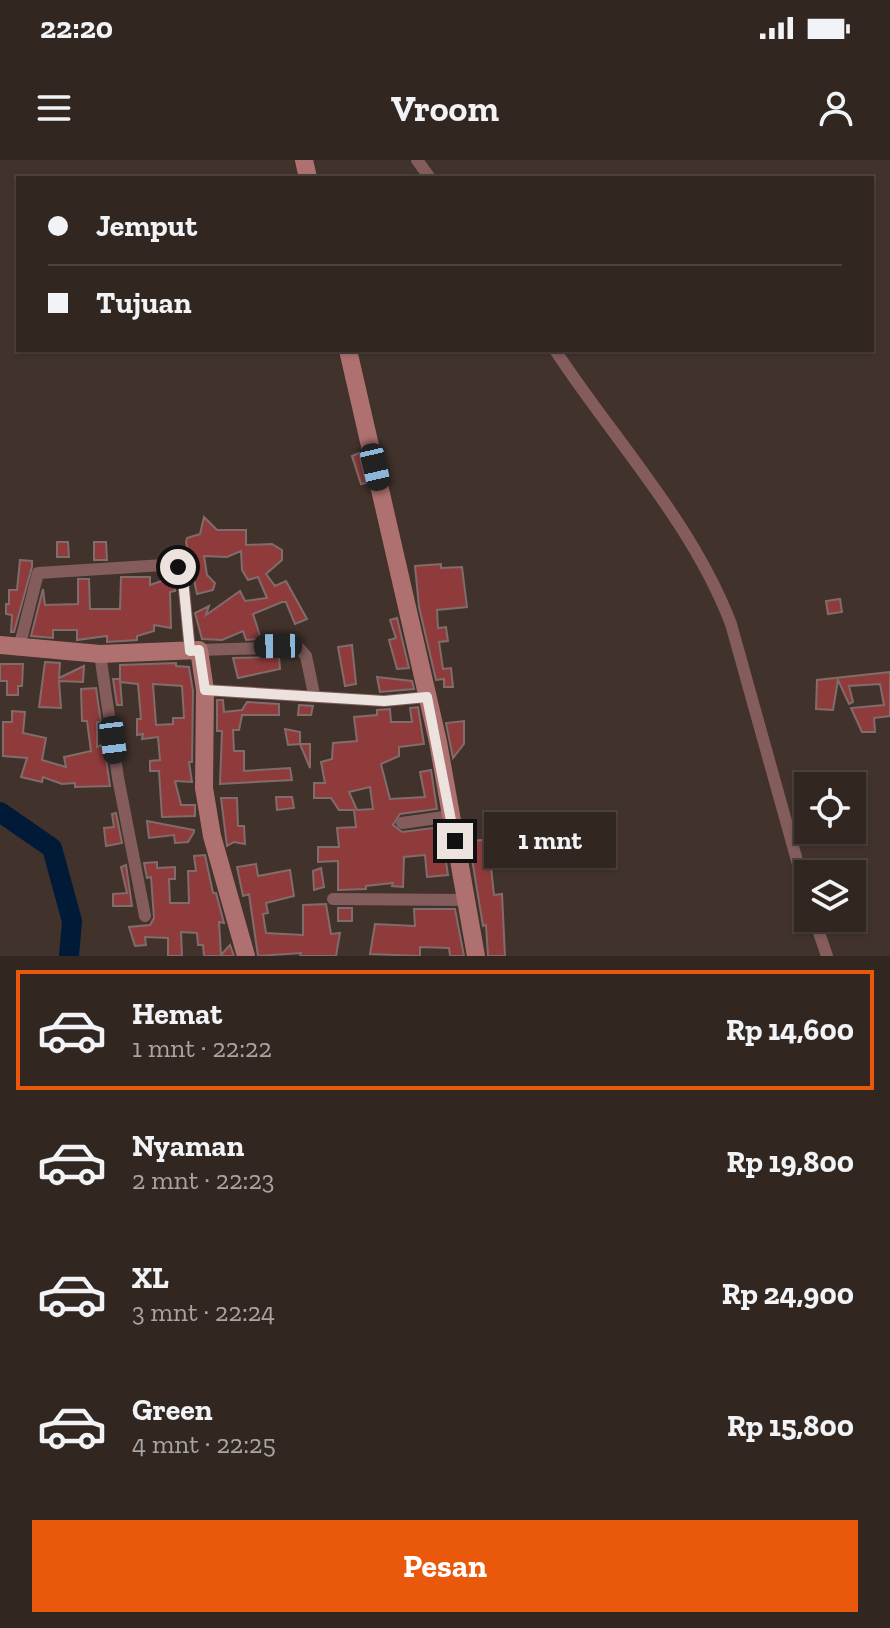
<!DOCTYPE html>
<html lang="id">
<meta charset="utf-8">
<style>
body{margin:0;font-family:"Zilla Slab",serif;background:#3d322e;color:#f1f3f6;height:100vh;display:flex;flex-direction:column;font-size:30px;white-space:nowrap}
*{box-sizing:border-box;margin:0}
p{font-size:26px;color:#a8a5a5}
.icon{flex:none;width:44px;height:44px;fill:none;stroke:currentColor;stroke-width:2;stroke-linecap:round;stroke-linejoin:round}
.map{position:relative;height:796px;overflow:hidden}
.side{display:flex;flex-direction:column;background:#322621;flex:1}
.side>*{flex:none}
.top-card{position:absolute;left:16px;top:16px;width:858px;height:176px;border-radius:0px;box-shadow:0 2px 6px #0004,0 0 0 2px #4d433f;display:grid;align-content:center;height:176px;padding:0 32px;background:#322621}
.buttons{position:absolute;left:794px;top:612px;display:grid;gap:16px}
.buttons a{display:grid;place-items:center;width:72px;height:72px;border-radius:0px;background:#322621;box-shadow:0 2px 6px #0004,0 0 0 2px #4d433f;font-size:40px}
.end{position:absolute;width:36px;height:36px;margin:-18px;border:10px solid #ece2de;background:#111;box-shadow:0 0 0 4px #111}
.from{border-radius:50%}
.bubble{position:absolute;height:56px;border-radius:0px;background:#322621;box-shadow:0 2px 6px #0004,0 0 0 2px #4d433f;font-size:26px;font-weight:700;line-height:56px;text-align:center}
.car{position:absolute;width:24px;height:48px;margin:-24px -12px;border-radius:10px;box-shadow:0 0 6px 2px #0007;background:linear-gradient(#222 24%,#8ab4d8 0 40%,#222 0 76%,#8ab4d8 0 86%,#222 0)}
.top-card b{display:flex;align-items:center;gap:28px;height:76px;font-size:30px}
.top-card b+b{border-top:2px solid #4d433f}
.top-card i{width:20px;height:20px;background:#f1f3f6}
ul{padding:14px 0 0;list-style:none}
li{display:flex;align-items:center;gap:24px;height:120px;margin:0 16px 12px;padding:0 16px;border:4px solid transparent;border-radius:0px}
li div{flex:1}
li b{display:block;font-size:30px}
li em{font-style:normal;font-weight:700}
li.on{border-color:#ea580c}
li>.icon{width:72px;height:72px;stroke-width:1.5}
.cta{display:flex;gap:16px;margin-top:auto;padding:16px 32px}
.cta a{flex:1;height:92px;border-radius:0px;background:#ea580c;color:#fff;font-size:32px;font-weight:700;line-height:92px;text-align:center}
.status{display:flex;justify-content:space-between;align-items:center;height:56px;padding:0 40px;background:#322621;direction:ltr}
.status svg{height:22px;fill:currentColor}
header{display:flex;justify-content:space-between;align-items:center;height:104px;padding:0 32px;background:#322621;font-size:36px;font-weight:700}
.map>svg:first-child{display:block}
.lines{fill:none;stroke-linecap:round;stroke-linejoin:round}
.river{stroke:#001a38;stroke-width:20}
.building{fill:#903b3b;stroke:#806c6b;stroke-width:2;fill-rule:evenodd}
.street{stroke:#845c5c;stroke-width:12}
.secondary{stroke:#ae7170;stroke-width:18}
.route{stroke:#ece2de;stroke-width:10}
</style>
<div class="status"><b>22:20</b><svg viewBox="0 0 49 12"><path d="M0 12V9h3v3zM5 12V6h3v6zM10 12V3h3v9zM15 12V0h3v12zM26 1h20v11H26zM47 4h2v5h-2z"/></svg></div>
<header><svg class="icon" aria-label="menu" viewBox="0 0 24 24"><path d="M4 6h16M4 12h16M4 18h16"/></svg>Vroom<svg class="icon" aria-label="person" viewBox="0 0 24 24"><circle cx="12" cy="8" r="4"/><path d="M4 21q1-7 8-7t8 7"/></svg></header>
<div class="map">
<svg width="890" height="796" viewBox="0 0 890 796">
<rect width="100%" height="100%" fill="#42322c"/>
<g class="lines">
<path class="river" d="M 0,652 L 52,688 L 72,761 L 69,796"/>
</g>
<path class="building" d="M 359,293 L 366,323 L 361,324 L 352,296 Z
M 204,357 L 217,370 L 246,370 L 246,385 L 272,384 L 282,390 L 282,400 L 266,414 L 275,426 L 286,421 L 307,459 L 295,464 L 286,442 L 282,442 L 253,454 L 261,479 L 246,480 L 243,471 L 222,480 L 202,479 L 195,453 L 209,446 L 206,455 L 240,431 L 245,441 L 267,438 L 258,417 L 248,420 L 242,410 L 241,391 L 227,397 L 204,396 L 207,415 L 215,423 L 213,430 L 197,434 L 186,382 L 187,378 L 200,374 Z
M 57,382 L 68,382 L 69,397 L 57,397 Z
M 94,382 L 106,382 L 107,400 L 94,400 Z
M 20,400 L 32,401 L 32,407 L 14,472 L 11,472 L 12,455 L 6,454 L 6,444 L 9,444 L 9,430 L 17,430 Z
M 441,404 L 441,408 L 462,407 L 467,447 L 437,450 L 438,468 L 446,467 L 448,481 L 439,482 L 443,509 L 451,508 L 453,527 L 444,527 L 444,519 L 436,520 L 419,447 L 415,406 Z
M 121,417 L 150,417 L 150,425 L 173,417 L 175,431 L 170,432 L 171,468 L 154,465 L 154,471 L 137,476 L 137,480 L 107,482 L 107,476 L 77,480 L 77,470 L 53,470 L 53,478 L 31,476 L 43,429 L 45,445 L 78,444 L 78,419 L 89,419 L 90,449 L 120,449 Z
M 840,439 L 842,452 L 828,454 L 826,441 Z
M 397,458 L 409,508 L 397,509 L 389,480 L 396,478 L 390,460 Z
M 352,485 L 356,524 L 345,526 L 338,487 Z
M 279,497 L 280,509 L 238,518 L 233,498 Z
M 45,502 L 60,503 L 59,518 L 84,506 L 83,522 L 59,521 L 61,548 L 39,547 Z
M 176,503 L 176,506 L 189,507 L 193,531 L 192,602 L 189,602 L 192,622 L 175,621 L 181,645 L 195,645 L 195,656 L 162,657 L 159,611 L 150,611 L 150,601 L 160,600 L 158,577 L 142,579 L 143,574 L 137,575 L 137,559 L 141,559 L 138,524 L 120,522 L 120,505 ZM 153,524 L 182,526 L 184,558 L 173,558 L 173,564 L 156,565 Z
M 0,504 L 23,504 L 22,526 L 18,526 L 18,535 L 7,535 L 7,521 L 0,521 Z
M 890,512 L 890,556 L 874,558 L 875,572 L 862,572 L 851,548 L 884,545 L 880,524 L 849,526 L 853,542 L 849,544 L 838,520 L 833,550 L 816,549 L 817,520 Z
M 377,517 L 412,521 L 414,529 L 380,532 Z
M 113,519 L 120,519 L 122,545 L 117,545 Z
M 96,528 L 101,562 L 97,562 L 97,587 L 104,584 L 110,626 L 75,627 L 75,623 L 62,624 L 43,617 L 42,622 L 21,617 L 27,598 L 3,596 L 3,562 L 12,562 L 12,551 L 25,552 L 23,573 L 46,578 L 42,600 L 66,607 L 64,597 L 91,591 L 87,561 L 82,561 L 81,529 Z
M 217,540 L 223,540 L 224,552 L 242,550 L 247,542 L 279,544 L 279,555 L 242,555 L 239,570 L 233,570 L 234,591 L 244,591 L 244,611 L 290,608 L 292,620 L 220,624 L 222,571 L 217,571 Z
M 299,545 L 313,546 L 311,555 L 298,555 Z
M 418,547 L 424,584 L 399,587 L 399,596 L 381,604 L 390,639 L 425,637 L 420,612 L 431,610 L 437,649 L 400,654 L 393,665 L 402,672 L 441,667 L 448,715 L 427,717 L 425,695 L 404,697 L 403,727 L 392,726 L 393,723 L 366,726 L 366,729 L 338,730 L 338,701 L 318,702 L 318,687 L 339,687 L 337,668 L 356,667 L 354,650 L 339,650 L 331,638 L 314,638 L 314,623 L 325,623 L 321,602 L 332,599 L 333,583 L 357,581 L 354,557 L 377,555 L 377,550 L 390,549 L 391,562 L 412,562 L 410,548 ZM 370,627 L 373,649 L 357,650 L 349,632 Z
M 464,561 L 464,584 L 453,598 L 446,563 Z
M 285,569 L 300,572 L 300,584 L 288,585 Z
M 300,584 L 310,584 L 310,608 Z
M 276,637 L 292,637 L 294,648 L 277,650 Z
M 221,638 L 237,638 L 238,666 L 244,666 L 245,684 L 234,682 L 227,686 Z
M 116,653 L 122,683 L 106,686 L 104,668 L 114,667 L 112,654 Z
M 147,661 L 194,670 L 194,672 L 188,682 L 175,683 L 174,675 L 149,678 Z
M 483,680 L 491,707 L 494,735 L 502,734 L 505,796 L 488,796 L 486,765 L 483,766 L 469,681 Z
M 205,695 L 213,733 L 216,733 L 224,763 L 219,762 L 221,795 L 230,785 L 234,796 L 204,796 L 203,785 L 198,785 L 197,773 L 181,772 L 182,796 L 168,796 L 168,778 L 145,777 L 146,785 L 135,786 L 129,767 L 150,765 L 154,758 L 151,717 L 147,718 L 144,703 L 157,702 L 157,708 L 175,707 L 175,719 L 169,719 L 170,743 L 189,743 L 188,711 L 196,711 L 194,696 Z
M 256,704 L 258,716 L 290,710 L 294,736 L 266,743 L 268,753 L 263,754 L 266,773 L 303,775 L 303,745 L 326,744 L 331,774 L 340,773 L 336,796 L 300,796 L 301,793 L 258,796 L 249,734 L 243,736 L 237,707 Z
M 126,705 L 132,746 L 113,746 L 113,734 L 127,733 L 121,707 Z
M 321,708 L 324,727 L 314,730 L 313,711 Z
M 338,748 L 352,748 L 352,761 L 338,761 Z
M 414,749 L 455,749 L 464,796 L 450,796 L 449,788 L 420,787 L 420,796 L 370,794 L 375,764 L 415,766 Z"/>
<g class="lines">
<path class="street" d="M 417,0 L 430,18
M 555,190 C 614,280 692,362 731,464 L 808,740
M 19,488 L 38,413 L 164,405 L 178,407 L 183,419 L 190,491
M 199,490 L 298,487 L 306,496 L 314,534
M 100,494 L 118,618 L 145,756
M 205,530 L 384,541 L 427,537
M 402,663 L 451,656
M 333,739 L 465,740
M 814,758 L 827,796"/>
<path class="secondary" d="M 304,0 L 308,18
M 348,190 L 438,582 L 476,796
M 0,485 L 100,494 L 199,490 L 205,530 L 204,628 L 212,676 L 246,796"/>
</g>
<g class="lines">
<path class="route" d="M 178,407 L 183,419 L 190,491 L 199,490 L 205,530 L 384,541 L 427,537 L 455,681"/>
</g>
</svg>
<div class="buttons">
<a><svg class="icon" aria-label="locate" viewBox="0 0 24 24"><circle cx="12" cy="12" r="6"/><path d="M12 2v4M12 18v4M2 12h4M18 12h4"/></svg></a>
<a><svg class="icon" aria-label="layers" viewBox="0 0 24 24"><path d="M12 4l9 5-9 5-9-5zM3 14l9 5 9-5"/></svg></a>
</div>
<i class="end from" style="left:178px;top:407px"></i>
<i class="end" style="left:455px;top:681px"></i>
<div class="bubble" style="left:484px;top:652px;width:132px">1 mnt</div>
<i class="car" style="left:375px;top:307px;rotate:167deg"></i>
<i class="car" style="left:278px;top:486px;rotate:269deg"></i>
<i class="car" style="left:113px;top:580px;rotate:173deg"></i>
<div class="top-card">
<b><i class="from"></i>Jemput</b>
<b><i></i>Tujuan</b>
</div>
</div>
<section class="side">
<ul>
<li class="on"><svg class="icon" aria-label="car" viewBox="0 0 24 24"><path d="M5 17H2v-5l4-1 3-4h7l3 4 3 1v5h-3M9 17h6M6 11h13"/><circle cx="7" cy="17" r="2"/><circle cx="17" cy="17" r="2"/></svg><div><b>Hemat</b><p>1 mnt · 22:22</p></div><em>Rp 14,600</em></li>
<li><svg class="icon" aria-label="car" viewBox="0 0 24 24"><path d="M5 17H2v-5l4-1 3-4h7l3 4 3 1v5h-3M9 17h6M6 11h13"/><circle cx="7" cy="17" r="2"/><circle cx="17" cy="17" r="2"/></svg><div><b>Nyaman</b><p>2 mnt · 22:23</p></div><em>Rp 19,800</em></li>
<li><svg class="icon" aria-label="car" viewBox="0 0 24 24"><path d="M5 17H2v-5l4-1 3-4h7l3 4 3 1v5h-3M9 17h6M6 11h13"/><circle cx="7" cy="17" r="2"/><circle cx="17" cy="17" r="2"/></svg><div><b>XL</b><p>3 mnt · 22:24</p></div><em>Rp 24,900</em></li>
<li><svg class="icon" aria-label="car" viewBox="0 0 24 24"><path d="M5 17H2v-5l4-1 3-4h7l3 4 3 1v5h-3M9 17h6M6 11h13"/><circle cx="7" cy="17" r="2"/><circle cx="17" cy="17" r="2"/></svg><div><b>Green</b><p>4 mnt · 22:25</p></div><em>Rp 15,800</em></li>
</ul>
<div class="cta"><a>Pesan</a></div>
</section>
